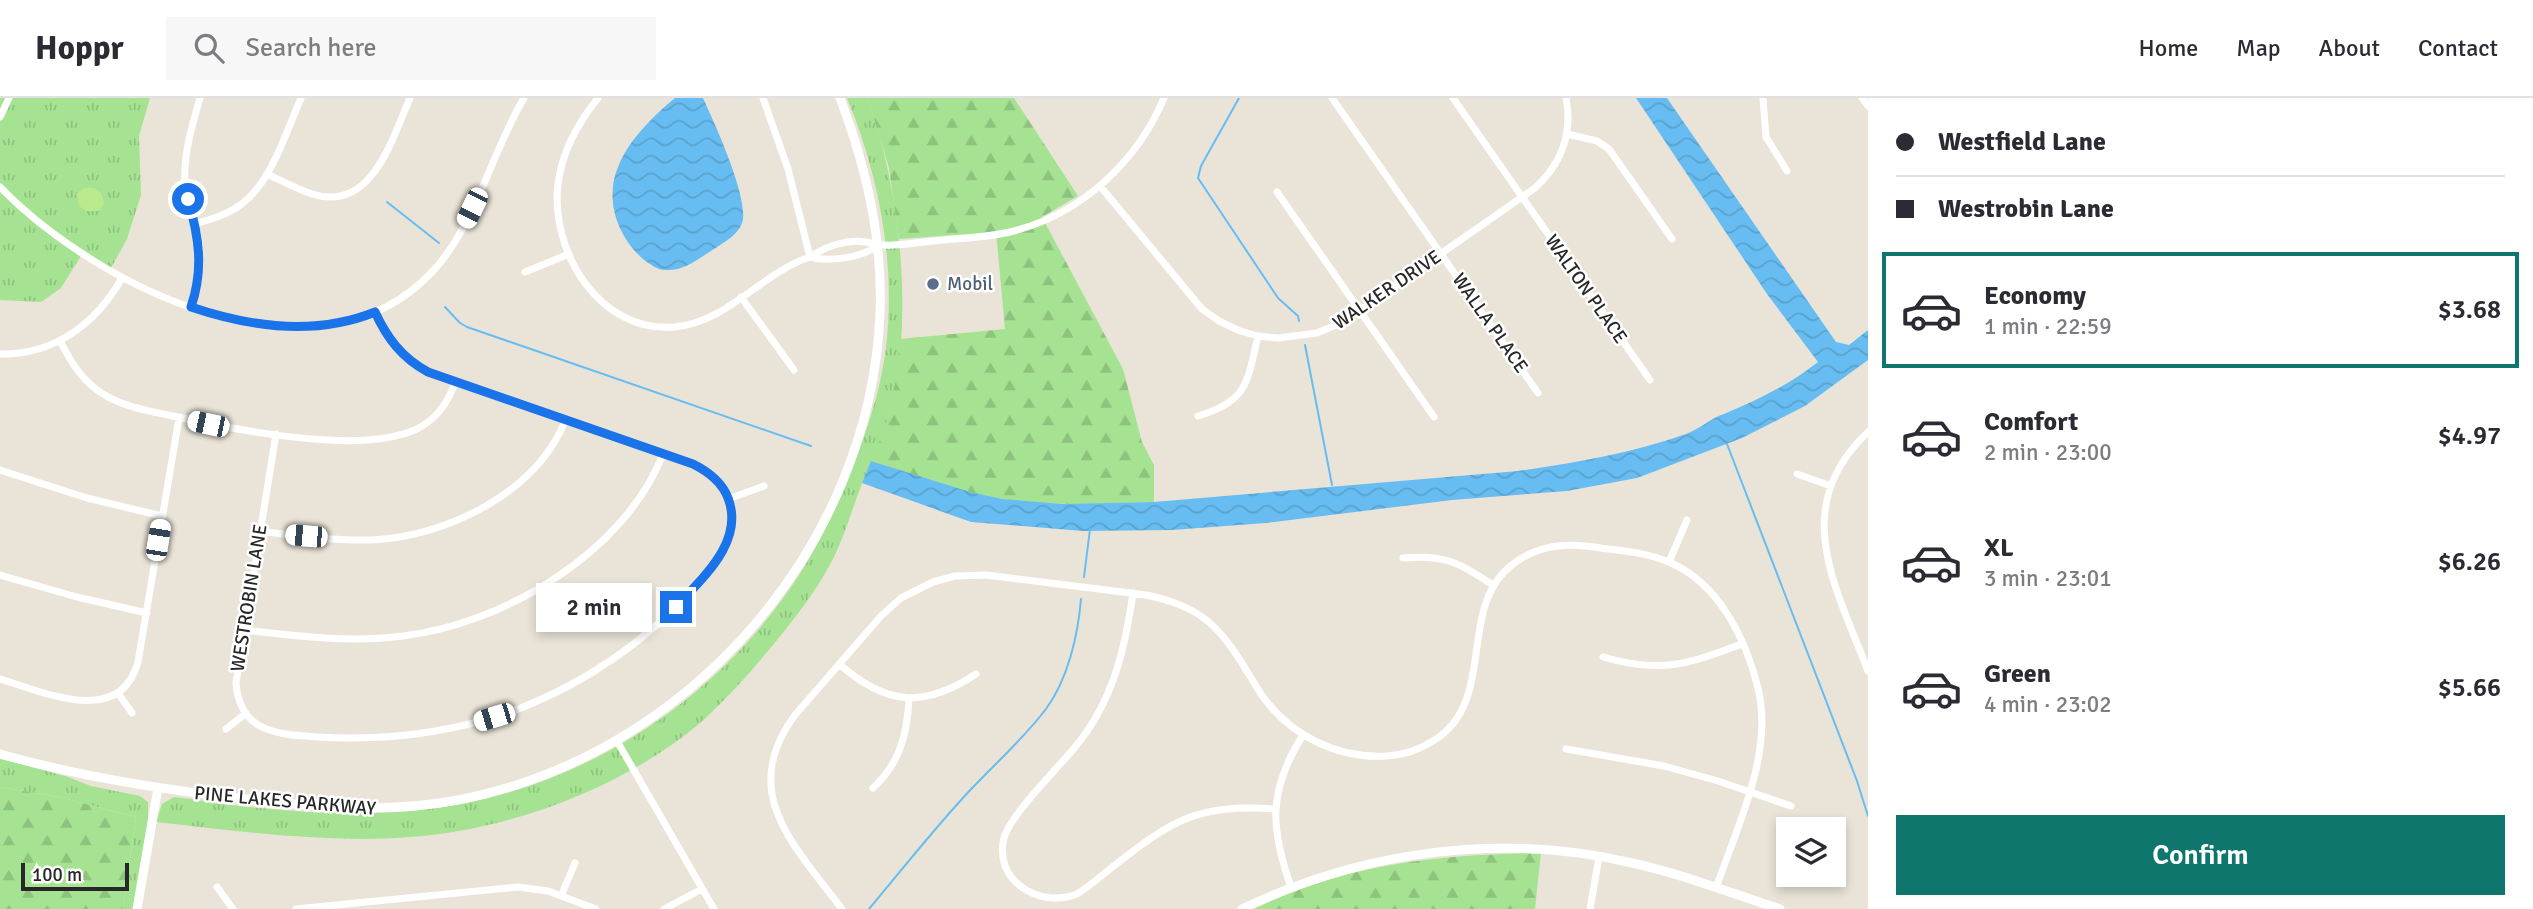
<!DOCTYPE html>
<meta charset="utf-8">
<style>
body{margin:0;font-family:Signika,sans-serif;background:#f7f7f7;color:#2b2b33;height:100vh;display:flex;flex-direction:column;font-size:26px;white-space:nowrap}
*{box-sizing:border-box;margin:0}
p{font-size:23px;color:#7c7c81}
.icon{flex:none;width:38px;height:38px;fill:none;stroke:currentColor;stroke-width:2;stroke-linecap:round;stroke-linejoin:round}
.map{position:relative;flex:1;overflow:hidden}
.drawer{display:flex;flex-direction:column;background:#fff;width:665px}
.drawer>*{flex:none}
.top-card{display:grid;align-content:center;height:154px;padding:0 28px;background:#fff}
.tools{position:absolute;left:1776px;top:719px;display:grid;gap:14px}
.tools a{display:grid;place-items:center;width:70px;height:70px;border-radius:0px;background:#fff;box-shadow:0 4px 10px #0003;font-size:35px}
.scale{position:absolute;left:21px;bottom:18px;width:108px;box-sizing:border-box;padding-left:7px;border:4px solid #272727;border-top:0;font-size:19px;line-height:24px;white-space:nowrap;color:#272727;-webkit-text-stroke:5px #fff;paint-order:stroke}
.end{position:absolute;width:32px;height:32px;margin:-16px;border:9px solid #1a73e8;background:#fff;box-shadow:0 0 0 4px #fff}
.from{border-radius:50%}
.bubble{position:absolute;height:49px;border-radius:0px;background:#fff;box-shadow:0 4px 10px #0003;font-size:23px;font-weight:600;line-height:49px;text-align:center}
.car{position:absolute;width:21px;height:42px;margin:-21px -10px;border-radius:9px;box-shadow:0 0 5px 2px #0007;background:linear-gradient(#fff 24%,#345 0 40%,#fff 0 76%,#345 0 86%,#fff 0)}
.top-card b{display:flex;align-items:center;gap:24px;height:66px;font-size:26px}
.top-card b+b{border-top:2px solid #e1e1e2}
.top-card i{width:18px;height:18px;background:#2b2b33}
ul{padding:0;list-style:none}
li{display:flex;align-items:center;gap:21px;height:116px;margin:0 14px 10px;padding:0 14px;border:4px solid transparent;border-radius:0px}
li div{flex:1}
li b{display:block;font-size:26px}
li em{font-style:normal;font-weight:600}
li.on{border-color:#0f766e}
li>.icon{width:63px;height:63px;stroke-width:1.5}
.action{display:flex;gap:14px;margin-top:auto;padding:14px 28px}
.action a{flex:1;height:80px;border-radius:0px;background:#0f766e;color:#fff;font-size:28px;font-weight:600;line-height:80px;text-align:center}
header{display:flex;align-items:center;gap:42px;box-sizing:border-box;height:98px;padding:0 35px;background:#fff;border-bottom:2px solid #e1e1e2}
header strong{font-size:33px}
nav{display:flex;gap:38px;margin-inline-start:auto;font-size:24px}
.search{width:490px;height:63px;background:#f7f7f7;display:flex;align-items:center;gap:18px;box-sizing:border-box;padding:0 24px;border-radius:0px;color:#7c7c81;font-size:26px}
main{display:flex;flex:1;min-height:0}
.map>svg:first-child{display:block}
.grass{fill:url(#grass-tufts)}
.forest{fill:url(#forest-firs)}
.pitch{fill:#b9eb8d}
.water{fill:url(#water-waves)}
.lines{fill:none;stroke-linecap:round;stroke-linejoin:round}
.stream{stroke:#67bdf1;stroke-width:2}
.minor{stroke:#fff;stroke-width:7}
.tertiary{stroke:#fff;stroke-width:9}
.route{stroke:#1a73e8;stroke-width:9}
.service-dot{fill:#5c6f8a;stroke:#fff;stroke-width:2.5}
.labels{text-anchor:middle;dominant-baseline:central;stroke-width:5;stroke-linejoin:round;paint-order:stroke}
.service-label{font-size:19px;fill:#4e5e75;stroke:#fff;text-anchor:start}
.street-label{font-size:19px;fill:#272727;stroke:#fff}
</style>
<header>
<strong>Hoppr</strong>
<div class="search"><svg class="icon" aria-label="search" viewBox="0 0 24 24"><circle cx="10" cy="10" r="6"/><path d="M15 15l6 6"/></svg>Search here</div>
<nav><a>Home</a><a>Map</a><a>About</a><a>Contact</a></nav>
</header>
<main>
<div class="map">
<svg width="1868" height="811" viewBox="0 0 1868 811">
<defs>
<pattern id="grass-tufts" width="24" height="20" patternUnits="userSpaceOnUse" patternTransform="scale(1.75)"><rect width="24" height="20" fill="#a5e392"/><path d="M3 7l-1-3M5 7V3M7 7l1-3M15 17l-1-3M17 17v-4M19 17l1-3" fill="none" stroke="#8ec37e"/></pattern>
<pattern id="forest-firs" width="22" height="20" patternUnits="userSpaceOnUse" patternTransform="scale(1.75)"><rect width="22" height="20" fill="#a5e392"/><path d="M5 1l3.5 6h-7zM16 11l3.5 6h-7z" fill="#8ec37e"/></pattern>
<pattern id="water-waves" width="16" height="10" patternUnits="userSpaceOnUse" patternTransform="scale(1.75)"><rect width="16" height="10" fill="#67bdf1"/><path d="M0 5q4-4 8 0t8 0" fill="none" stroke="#59a2cf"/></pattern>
</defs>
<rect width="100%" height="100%" fill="#eae4d8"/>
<path class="grass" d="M 0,0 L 150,0 L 139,38 L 141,97 L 127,141 L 111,170 L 84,153 L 61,190 L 41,204 L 0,202 Z
M 847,0 L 868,0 C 899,92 910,190 897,287 C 892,323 874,354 861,388 C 852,412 845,436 834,459 C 818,491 795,520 773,547 C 750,575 726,602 699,626 C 639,676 560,711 484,728 C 375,753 266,736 156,724 L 162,706 L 174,699 C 196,701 218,706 240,708 C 324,717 405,721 488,700 C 623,667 744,575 813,454 C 830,424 843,392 856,360 C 870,324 881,289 886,249 C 896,166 879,77 847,0 Z
M 0,660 L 68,679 L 91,688 L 140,698 L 148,704 L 148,721 L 133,811 L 123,811 L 136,719 L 59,699 L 0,689 Z"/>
<path class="forest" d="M 868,0 L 1014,0 L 1078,98 L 1042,119 L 1123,271 L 1142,344 L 1154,367 L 1154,404 C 1104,405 1052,409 1002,401 C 958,394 914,377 871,363 C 892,317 896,291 900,241 L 1005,231 L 996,134 L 899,141 L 889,70 Z
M 0,689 L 59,699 L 136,719 L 123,811 L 0,811 Z
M 1541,755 L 1535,811 L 1253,811 C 1350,765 1436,757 1541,755 Z"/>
<path class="pitch" d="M 85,90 C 97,89 102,93 104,105 L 99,113 L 86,113 L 79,108 L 76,96 Z"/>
<path class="water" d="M 675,0 L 703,0 C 715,26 746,94 743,121 C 741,135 725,144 714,151 C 699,160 685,173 666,172 C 657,172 651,167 643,161 C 618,139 604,102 618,69 C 628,43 653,18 675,0 Z
M 1636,0 L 1667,0 L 1836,244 L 1849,247 L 1868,232 L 1868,262 L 1805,308 L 1742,340 L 1637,380 L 1567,393 L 1452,402 L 1266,425 L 1172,432 L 1083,433 L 971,424 L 862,385 L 871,363 L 970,394 L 1002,401 L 1063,406 L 1154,404 L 1518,373 C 1575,365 1632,355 1686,336 C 1700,331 1711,320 1724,316 C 1757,302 1789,287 1818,264 L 1767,196 Z"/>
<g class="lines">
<path class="stream" d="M 1239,0 L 1201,68 L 1198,80 L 1278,200 L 1298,218 L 1299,223
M 387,104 L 439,145
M 445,209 L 460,225 L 467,229 L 811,348
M 1305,247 L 1332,387
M 1727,346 L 1857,683 L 1868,718
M 1084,479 L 1090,431
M 869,811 C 900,774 930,736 962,701 C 989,671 1021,644 1046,611 C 1068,581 1078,537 1081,501"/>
<path class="minor" d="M 598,0 C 577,26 562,53 558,86 C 550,153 599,235 674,229 C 727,225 761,175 810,159 L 788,71 L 763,0
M 1332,0 L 1538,295
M 1453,0 L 1650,282
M 1763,0 L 1766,39 L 1787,73
M 1862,0 L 1868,8
M 0,19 L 9,0
M 1567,36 L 1597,43 L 1609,51 L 1672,141
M 267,76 C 282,83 297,91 312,96 C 372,115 392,41 410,0
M 1100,88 L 1202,211 L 1219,223 L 1240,233 L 1258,238 L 1278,240 L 1317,235 L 1343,224 L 1535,90 C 1561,66 1573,36 1566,0
M 0,89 C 96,188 316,299 433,173 C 477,125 491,55 524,0
M 1277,94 L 1434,319
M 195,126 C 212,121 230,116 244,104 C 272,82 287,32 301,0
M 877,148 C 861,160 829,164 810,159 C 826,148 847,141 866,144 C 875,146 882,148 892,147 C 906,147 920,144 934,143 C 961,140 988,140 1014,133 C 1082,115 1137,64 1164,0
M 525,174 L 569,156
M 741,199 L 794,272
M 191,209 C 200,185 203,160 197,134 C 193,118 187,103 185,86 C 183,57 192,28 200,0
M 60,243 C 71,264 82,283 103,296 C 124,309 149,313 173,318 C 231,331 309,346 368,342 C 384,341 400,338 415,332 C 436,322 447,306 455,285
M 0,256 C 54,257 96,226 122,180
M 1198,318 C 1248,303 1247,285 1258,238
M 1868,334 C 1788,409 1836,489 1868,573
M 276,336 L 236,585 C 240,635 277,636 318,639 C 387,643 455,635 521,610 C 550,598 579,584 605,566 C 642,543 711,483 728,443 C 742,408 720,376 687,364 L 428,274 C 402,260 387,240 375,213
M 0,372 L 87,400 L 162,418
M 1797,376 L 1831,388
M 728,401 L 764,388
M 260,433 C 297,438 335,443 373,442 C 447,438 536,395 565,323
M 1403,460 C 1445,456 1459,465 1493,487
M 1669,464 L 1687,422
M 0,477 L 77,499 L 147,515
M 1133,495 C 1125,551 1113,603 1076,648 C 1059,669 1010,717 1004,740 C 993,782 1039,811 1077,796 C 1090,788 1102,777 1115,767 C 1174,721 1198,706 1275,711
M 244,532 C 297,538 350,545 403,538 C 504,526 625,454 663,356
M 1603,559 C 1662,576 1687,566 1742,546
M 839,566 C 886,607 923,611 976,576
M 0,581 C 44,594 120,630 138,564 L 179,320
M 118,595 L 132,615
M 226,631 L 245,616
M 617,643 L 714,811
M 1566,651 L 1664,668 L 1718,683 L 1791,708
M 873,690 C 900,665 907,637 909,601
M 217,789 L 233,811
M 1291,789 C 1270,730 1268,692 1303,637
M 561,798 L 575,765
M 296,811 L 518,789 L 548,793 L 596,811
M 664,811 L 702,791
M 842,811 C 795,748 737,695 795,617 L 881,518 L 901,500 L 933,484 L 955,478 L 986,477 L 1146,497 C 1170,502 1191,509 1210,525 C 1232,545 1245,571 1261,596 C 1289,637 1337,661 1387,658 C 1404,657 1419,652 1433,643 C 1499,603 1455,510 1513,466 C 1541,445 1569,445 1601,450 C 1625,453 1649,455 1671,465 C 1719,486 1746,541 1758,590 C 1774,655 1737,729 1716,790
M 1590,811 L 1599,759"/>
<path class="tertiary" d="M 0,656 C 78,678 157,691 238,700 C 312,709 384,716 458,702 C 687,658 870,451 880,216 C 883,143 866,68 840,0
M 137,811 L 158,690
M 1242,811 C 1363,753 1501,734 1632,765 C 1682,776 1731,795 1780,811"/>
</g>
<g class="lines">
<path class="route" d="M 188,101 C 199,139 204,171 191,209 C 250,229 316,238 375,214 C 387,240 402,260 428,274 L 693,366 C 709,374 722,384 728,400 C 745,444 702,480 676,509"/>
</g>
<circle class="service-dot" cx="933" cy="186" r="7"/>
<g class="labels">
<g class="service-label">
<text x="947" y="186">Mobil</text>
</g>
<g class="street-label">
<text transform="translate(1586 191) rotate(55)">WALTON PLACE</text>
<text transform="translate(1387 192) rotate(-34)">WALKER DRIVE</text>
<text transform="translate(1490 225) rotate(55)">WALLA PLACE</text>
<text transform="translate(249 500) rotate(-81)">WESTROBIN LANE</text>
<text transform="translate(285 703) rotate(5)">PINE LAKES PARKWAY</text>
</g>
</g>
</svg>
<div class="tools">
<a><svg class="icon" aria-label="layers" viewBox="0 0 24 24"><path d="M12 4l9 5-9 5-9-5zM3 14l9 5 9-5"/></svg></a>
</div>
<div class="scale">100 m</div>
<i class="end from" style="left:188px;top:101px"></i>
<i class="end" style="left:676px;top:509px"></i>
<div class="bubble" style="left:536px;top:485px;width:116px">2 min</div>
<i class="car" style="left:472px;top:110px;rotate:206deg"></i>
<i class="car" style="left:208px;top:326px;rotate:282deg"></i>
<i class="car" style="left:306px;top:438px;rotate:275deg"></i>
<i class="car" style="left:158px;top:442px;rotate:9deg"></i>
<i class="car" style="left:494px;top:619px;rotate:253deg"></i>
</div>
<section class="drawer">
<div class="top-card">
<b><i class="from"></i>Westfield Lane</b>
<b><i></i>Westrobin Lane</b>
</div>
<ul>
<li class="on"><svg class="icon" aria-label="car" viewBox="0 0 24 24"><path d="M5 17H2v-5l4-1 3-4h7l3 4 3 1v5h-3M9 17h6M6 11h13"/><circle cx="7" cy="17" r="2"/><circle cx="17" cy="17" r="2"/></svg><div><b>Economy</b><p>1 min · 22:59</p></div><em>$3.68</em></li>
<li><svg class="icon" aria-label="car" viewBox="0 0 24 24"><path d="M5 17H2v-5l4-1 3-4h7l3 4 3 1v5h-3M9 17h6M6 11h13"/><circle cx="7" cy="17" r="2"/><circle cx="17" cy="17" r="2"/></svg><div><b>Comfort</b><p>2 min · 23:00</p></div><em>$4.97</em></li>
<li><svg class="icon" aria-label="car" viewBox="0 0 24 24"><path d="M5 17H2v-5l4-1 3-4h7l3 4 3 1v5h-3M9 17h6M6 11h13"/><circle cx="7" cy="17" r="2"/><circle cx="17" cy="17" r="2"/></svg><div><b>XL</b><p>3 min · 23:01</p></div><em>$6.26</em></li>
<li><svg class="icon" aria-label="car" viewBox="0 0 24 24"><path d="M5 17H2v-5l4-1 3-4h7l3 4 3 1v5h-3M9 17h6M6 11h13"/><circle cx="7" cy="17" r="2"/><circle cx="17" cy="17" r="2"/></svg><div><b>Green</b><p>4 min · 23:02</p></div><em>$5.66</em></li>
</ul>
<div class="action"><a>Confirm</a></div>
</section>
</main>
